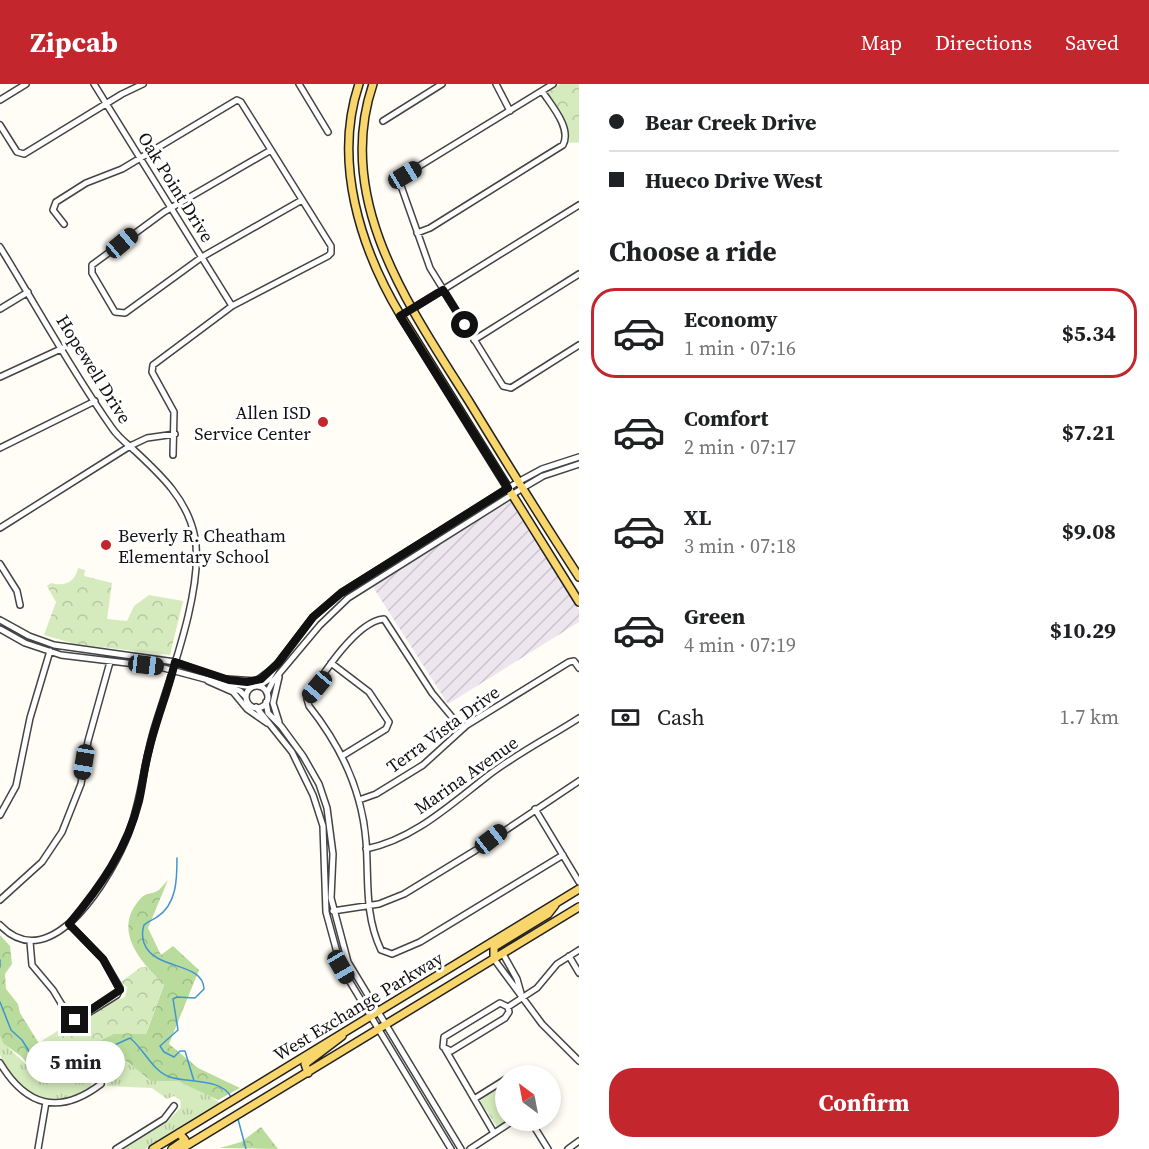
<!DOCTYPE html>
<meta charset="utf-8">
<style>
body{margin:0;font-family:"Source Serif 4",serif;background:#f2f2f2;color:#202124;height:100vh;display:flex;flex-direction:column;font-size:22px;white-space:nowrap}
*{box-sizing:border-box;margin:0}
p{font-size:20px;color:#757577}
.icon{flex:none;width:33px;height:33px;fill:none;stroke:currentColor;stroke-width:2;stroke-linecap:round;stroke-linejoin:round}
.map{position:relative;flex:1;overflow:hidden}
.drawer{display:flex;flex-direction:column;background:#fff;width:570px}
.drawer>*{flex:none}
.top-card{display:grid;align-content:center;height:132px;padding:0 30px;background:#fff}
.needle{width:39px;rotate:328deg}
.fabs{position:absolute;left:495px;top:981px;display:grid;gap:12px}
.fabs a{display:grid;place-items:center;width:66px;height:66px;border-radius:50%;background:#fff;box-shadow:0 3px 9px #0003;font-size:30px}
.end{position:absolute;width:27px;height:27px;margin:-14px;border:8px solid #111;background:#fff;box-shadow:0 0 0 3px #fff}
.from{border-radius:50%}
.bubble{position:absolute;height:42px;border-radius:21px;background:#fff;box-shadow:0 3px 9px #0003;font-size:20px;font-weight:700;line-height:42px;text-align:center}
.car{position:absolute;width:18px;height:36px;margin:-18px -9px;border-radius:8px;box-shadow:0 0 4px 2px #0007;background:linear-gradient(#222 24%,#8ab4d8 0 40%,#222 0 76%,#8ab4d8 0 86%,#222 0)}
.top-card b{display:flex;align-items:center;gap:21px;height:57px;font-size:22px}
.top-card b+b{border-top:2px solid #e0e0e0}
.top-card i{width:15px;height:15px;background:#202124}
ul{padding:0;list-style:none}
li{display:flex;align-items:center;gap:18px;height:90px;margin:0 12px 9px;padding:0 18px;border:3px solid transparent;border-radius:24px}
li div{flex:1}
li b{display:block;font-size:22px}
li em{font-style:normal;font-weight:700}
li.current{border-color:#c4262e}
li>.icon{width:54px;height:54px;stroke-width:1.5}
h2{padding:0 30px;font-size:27px;line-height:72px}
.pay{display:flex;align-items:center;gap:15px;height:66px;padding:0 30px;font-size:22px}
.pay p{margin-inline-start:auto}
.primary-button{display:flex;gap:12px;margin-top:auto;padding:12px 30px}
.primary-button a{flex:1;height:69px;border-radius:24px;background:#c4262e;color:#fff;font-size:24px;font-weight:700;line-height:69px;text-align:center}
header{display:flex;align-items:center;gap:36px;box-sizing:border-box;height:84px;padding:0 30px;background:#c4262e;color:#fff}
header strong{font-size:28px}
nav{display:flex;gap:33px;margin-inline-start:auto;font-size:21px}
main{display:flex;flex:1;min-height:0}
.map>svg:first-child{display:block}
.industrial{fill:url(#industrial-furrows)}
.grass{fill:url(#grass-tufts)}
.forest{fill:url(#forest-crowns)}
.park{fill:url(#park-crowns)}
.lines{fill:none;stroke-linecap:round;stroke-linejoin:round}
.stream{stroke:#3f96cf;stroke-width:1.5}
.minor-casing{stroke:#444;stroke-width:8}
.major-casing{stroke:#222;stroke-width:10}
.minor{stroke:#fff;stroke-width:5}
.major{stroke:#f9d66b;stroke-width:7}
.route{stroke:#111;stroke-width:8}
.poi-dot{fill:#c4262e;stroke:#fff;stroke-width:2}
.labels{text-anchor:middle;dominant-baseline:central;stroke-width:6;stroke-linejoin:round;paint-order:stroke}
.street-label{font-size:18px;fill:#111;stroke:#fff}
.poi-label{font-size:18px;fill:#111;stroke:#fff;text-anchor:end}
</style>
<header>
<strong>Zipcab</strong>
<nav><a>Map</a><a>Directions</a><a>Saved</a></nav>
</header>
<main>
<div class="map">
<svg width="579" height="1065" viewBox="0 0 579 1065">
<defs>
<pattern id="industrial-furrows" width="10" height="10" patternUnits="userSpaceOnUse" patternTransform="scale(1.5)"><rect width="10" height="10" fill="#eee6ef"/><path d="M-1 1l2-2M0 10L10 0M9 11l2-2" fill="none" stroke="#cbc4cc"/></pattern>
<pattern id="grass-tufts" width="24" height="20" patternUnits="userSpaceOnUse" patternTransform="scale(1.5)"><rect width="24" height="20" fill="#d5ebbd"/><path d="M3 7l-1-3M5 7V3M7 7l1-3M15 17l-1-3M17 17v-4M19 17l1-3" fill="none" stroke="#b6c8a1"/></pattern>
<pattern id="forest-crowns" width="20" height="18" patternUnits="userSpaceOnUse" patternTransform="scale(1.5)"><rect width="20" height="18" fill="#b9dc9c"/><path d="M2 6a3 3 0 1 1 6 0M12 15a3 3 0 1 1 6 0" fill="none" stroke="#9ebc85"/></pattern>
<pattern id="park-crowns" width="20" height="18" patternUnits="userSpaceOnUse" patternTransform="scale(1.5)"><rect width="20" height="18" fill="#d5ebbd"/><path d="M2 6a3 3 0 1 1 6 0M12 15a3 3 0 1 1 6 0" fill="none" stroke="#b6c8a1"/></pattern>
</defs>
<rect width="100%" height="100%" fill="#fffdf5"/>
<path class="industrial" d="M 510,416 L 579,526 L 579,538 L 448,620 L 373,503 Z"/>
<path class="grass" d="M 0,952 C 6,965 25,977 35,990 L 96,985 L 120,972 L 151,997 L 178,997 L 201,1006 L 220,1019 L 145,1065 L 122,1065 L 167,1038 L 181,1023 L 180,1016 L 174,1012 L 167,1015 L 152,1004 L 107,1002 L 107,997 L 101,992 L 93,995 L 90,1004 C 61,1023 27,1016 9,987 C 6,982 1,976 0,970 C 0,965 0,958 0,952 Z"/>
<path class="forest" d="M 168,796 L 148,844 L 161,871 L 173,862 L 199,886 L 169,960 L 198,984 L 240,1004 L 218,1016 L 178,997 L 151,997 L 120,972 L 80,994 L 57,998 L 35,990 L 22,973 L 4,960 L 0,952 L 0,851 L 10,862 L 12,880 L 5,890 L 6,905 L 18,920 L 20,929 L 40,961 L 67,973 L 113,950 L 146,950 L 164,901 C 139,876 111,845 142,813 C 146,809 153,810 159,806 C 162,803 165,799 168,796 Z
M 261,1043 L 278,1065 L 220,1064 L 241,1058 Z"/>
<path class="park" d="M 560,0 L 579,0 L 579,58 L 570,59 L 565,39 L 547,8 Z
M 78,484 L 85,486 L 84,492 L 112,499 L 107,535 L 127,537 L 134,522 L 149,511 L 183,517 L 170,571 L 75,560 L 44,551 L 56,518 L 47,502 L 51,499 C 65,503 75,498 78,484 Z
M 141,883 L 146,883 L 164,901 L 146,950 L 113,950 L 67,973 L 40,961 L 43,956 L 67,941 L 76,943 C 89,929 107,920 125,913 L 127,903 L 121,898 Z
M 505,998 L 506,1036 L 509,1037 L 497,1043 L 480,1017 Z"/>
<g class="lines">
<path class="stream" d="M 177,774 C 177,795 177,820 157,833 C 153,836 148,837 144,841 C 142,847 142,853 144,859 C 154,887 203,877 204,905 L 195,914 L 177,913 L 173,915 L 178,946 L 160,962 L 164,968 L 174,973 L 180,967 L 185,967 L 194,997
M 0,876 L 0,883
M 0,918 L 11,946 L 22,956 L 32,972 L 65,989 L 82,984 L 106,965 L 130,954 C 144,965 153,988 170,993 C 187,999 222,994 231,1013
M 238,1035 L 246,1065"/>
<g class="minor-casing">
<path id="minor" d="M 94,0 L 232,222
M 299,0 L 328,48
M 496,0 L 510,27
M 553,0 L 403,92 L 400,99 L 430,184 L 503,302 L 511,304 L 579,261
M 0,16 L 26,0
M 383,37 L 442,0
M 0,41 L 17,68 L 24,70 L 122,10 L 143,0
M 271,66 L 164,128 L 92,181 L 92,189 L 115,228 L 125,229 L 202,173 L 302,116
M 64,140 L 53,126 L 56,118 L 86,99 L 122,85 L 237,16 L 241,18 L 331,162 L 331,169 L 328,172 L 232,222 L 153,281 L 152,288 L 174,328 L 173,371
M 417,149 L 430,144 L 563,61 C 572,44 551,21 542,7
M 0,163 C 37,223 71,286 112,344 C 118,353 126,359 134,366 C 161,391 188,416 195,454 C 204,504 170,593 155,642 C 144,677 142,714 129,748 C 113,790 52,896 0,841
M 0,225 L 28,208
M 412,225 L 579,121
M 474,256 L 579,190
M 0,293 L 63,264
M 0,364 L 95,317
M 0,444 L 130,362 L 147,354 L 175,350
M 0,480 L 17,507 L 20,521
M 0,536 L 29,552 L 54,561 L 175,578 L 234,600 L 251,603
M 0,545 L 25,559 L 61,571 L 160,583 L 216,598 L 240,607 L 246,613
M 331,579 L 369,608 L 389,638 L 386,645 L 342,672
M 279,593 L 273,619 L 279,638
M 227,595 L 256,597 L 271,586
M 208,597 L 233,608 L 247,625 L 267,639
M 259,602 L 268,596 L 278,579 L 313,533 L 341,509 L 518,398 L 542,385 L 579,373
M246 613a11 11 0 1 1 22 0a11 11 0 1 1-22 0Z
M 267,609 L 273,597 L 320,541 L 348,514 L 526,402 L 543,392 L 579,380
M 266,618 L 268,629 L 281,642 L 303,672 L 319,700 L 327,724 L 333,770 L 331,814 L 348,878 L 461,1065
M 256,623 L 292,668 L 313,711 L 323,742 L 326,828 L 341,883 L 451,1065
M 462,645 L 432,609 L 384,535 C 356,537 321,593 307,615 L 309,622 C 340,661 362,706 366,757 C 369,795 364,830 381,866 L 392,870 L 420,858 L 563,771
M 359,716 L 376,710 L 423,681 L 467,641 L 569,578 L 574,577 L 579,584
M 535,725 L 579,798
M 0,731 L 16,702 L 30,634 L 50,567
M 366,765 C 412,756 449,722 485,694 C 514,671 548,654 579,634
M 0,816 L 42,778 L 62,748 L 81,700 L 88,657 L 110,578
M 333,827 L 379,820 L 404,810 L 476,766 L 579,697
M 30,858 L 32,881 L 53,906 L 70,934 L 77,936 L 117,911 L 120,904 L 103,875 L 69,840
M 503,870 L 517,895 L 521,909
M 569,872 L 579,889
M 494,875 L 542,940 L 579,977
M 500,919 L 508,923 L 509,928 L 505,934 L 451,967 L 443,963 L 444,953 Z
M 508,923 L 537,904 L 557,880 L 579,866
M 445,965 L 494,1049
M 0,979 C 26,1022 59,1032 101,1000
M 474,1015 L 506,995
M 530,1036 L 548,1065
M 38,1065 L 46,1018
M 116,1065 L 164,1035 L 174,1022
M 470,1065 L 514,1036
M 568,1065 L 579,1057"/>
</g>
<g class="major-casing">
<path id="major" d="M 359,0 C 333,77 360,164 401,232 L 579,518
M 373,0 C 333,117 411,225 470,319 C 506,378 542,436 579,493
M 494,875 L 494,863 L 548,830 L 555,821
M 308,989 L 305,980 L 342,952
M 153,1065 L 579,805
M 172,1065 L 185,1056 L 179,1049
M 181,1065 L 579,823"/>
</g>
<use href="#minor" class="minor"/>
<use href="#major" class="major"/>
</g>
<g class="lines">
<path class="route" d="M 75,936 L 120,906 L 103,875 L 69,840 C 100,803 127,765 139,717 C 143,700 144,683 149,666 C 156,636 168,608 175,578 L 229,596 L 247,598 L 261,595 L 278,579 L 313,533 L 341,509 L 508,404 L 400,232 L 443,206 L 465,241"/>
</g>
<g class="poi-dot">
<circle cx="323" cy="338" r="6"/>
<circle cx="106" cy="461" r="6"/>
</g>
<g class="labels">
<g class="street-label">
<text transform="translate(176 103) rotate(58)">Oak Point Drive</text>
<text transform="translate(94 285) rotate(58)">Hopewell Drive</text>
<text transform="translate(443 645) rotate(-36)">Terra Vista Drive</text>
<text transform="translate(466 691) rotate(-35)">Marina Avenue</text>
<text transform="translate(358 922) rotate(-31)">West Exchange Parkway</text>
</g>
<g class="poi-label">
<text x="311" y="328">Allen ISD<tspan x="311" dy="21">Service Center</tspan></text>
<text x="118" y="451" text-anchor="start">Beverly R. Cheatham<tspan x="118" dy="21">Elementary School</tspan></text>
</g>
</g>
</svg>
<div class="fabs">
<a><svg class="needle" viewBox="-14 -14 28 28"><path d="M0-13l5 13h-10z" fill="#e53935"/><path d="M0 13l5-13h-10z" fill="#757577"/></svg></a>
</div>
<i class="end from" style="left:465px;top:241px"></i>
<i class="end" style="left:75px;top:936px"></i>
<div class="bubble" style="left:26px;top:957px;width:99px">5 min</div>
<i class="car" style="left:405px;top:91px;rotate:59deg"></i>
<i class="car" style="left:122px;top:159px;rotate:50deg"></i>
<i class="car" style="left:146px;top:581px;rotate:97deg"></i>
<i class="car" style="left:317px;top:603px;rotate:220deg"></i>
<i class="car" style="left:84px;top:678px;rotate:189deg"></i>
<i class="car" style="left:491px;top:755px;rotate:52deg"></i>
<i class="car" style="left:341px;top:883px;rotate:150deg"></i>
</div>
<section class="drawer">
<div class="top-card">
<b><i class="from"></i>Bear Creek Drive</b>
<b><i></i>Hueco Drive West</b>
</div>
<h2>Choose a ride</h2>
<ul>
<li class="current"><svg class="icon" aria-label="car" viewBox="0 0 24 24"><path d="M5 17H2v-5l4-1 3-4h7l3 4 3 1v5h-3M9 17h6M6 11h13"/><circle cx="7" cy="17" r="2"/><circle cx="17" cy="17" r="2"/></svg><div><b>Economy</b><p>1 min · 07:16</p></div><em>$5.34</em></li>
<li><svg class="icon" aria-label="car" viewBox="0 0 24 24"><path d="M5 17H2v-5l4-1 3-4h7l3 4 3 1v5h-3M9 17h6M6 11h13"/><circle cx="7" cy="17" r="2"/><circle cx="17" cy="17" r="2"/></svg><div><b>Comfort</b><p>2 min · 07:17</p></div><em>$7.21</em></li>
<li><svg class="icon" aria-label="car" viewBox="0 0 24 24"><path d="M5 17H2v-5l4-1 3-4h7l3 4 3 1v5h-3M9 17h6M6 11h13"/><circle cx="7" cy="17" r="2"/><circle cx="17" cy="17" r="2"/></svg><div><b>XL</b><p>3 min · 07:18</p></div><em>$9.08</em></li>
<li><svg class="icon" aria-label="car" viewBox="0 0 24 24"><path d="M5 17H2v-5l4-1 3-4h7l3 4 3 1v5h-3M9 17h6M6 11h13"/><circle cx="7" cy="17" r="2"/><circle cx="17" cy="17" r="2"/></svg><div><b>Green</b><p>4 min · 07:19</p></div><em>$10.29</em></li>
</ul>
<div class="pay"><svg class="icon" aria-label="cash" viewBox="0 0 24 24"><path d="M3 7h18v10H3z"/><circle cx="12" cy="12" r="2"/></svg>Cash<p>1.7 km</p></div>
<div class="primary-button"><a>Confirm</a></div>
</section>
</main>
